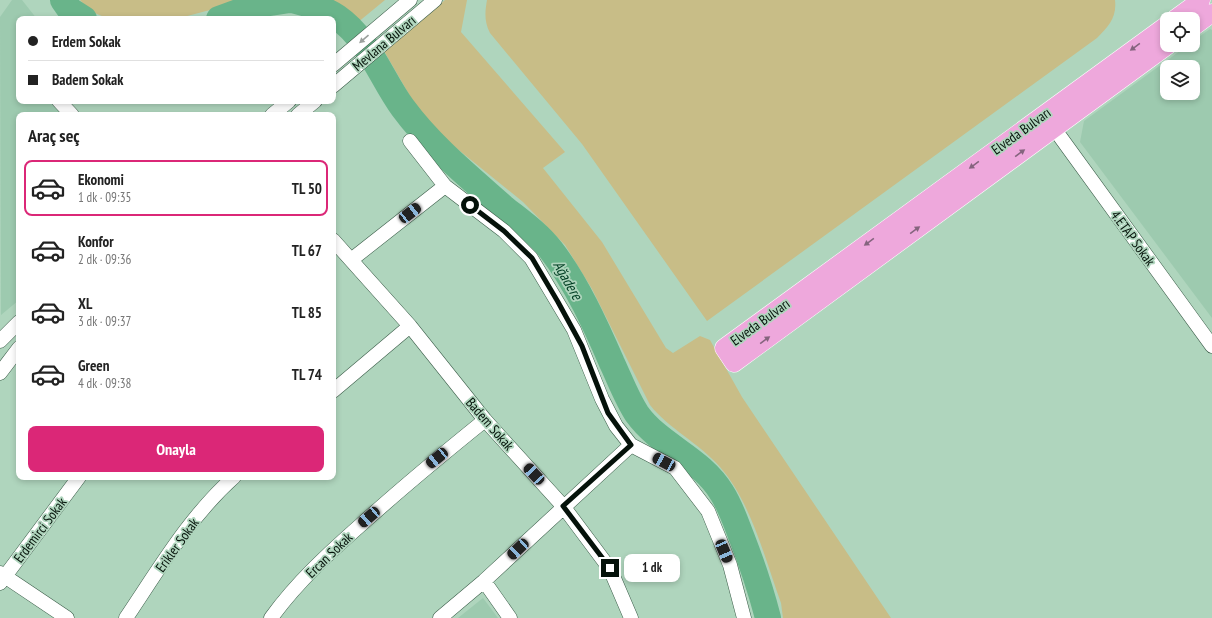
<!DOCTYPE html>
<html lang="tr">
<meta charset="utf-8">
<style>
body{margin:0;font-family:"PT Sans Narrow",sans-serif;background:#f2f2f2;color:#222;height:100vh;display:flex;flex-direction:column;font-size:15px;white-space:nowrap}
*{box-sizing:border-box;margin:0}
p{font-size:13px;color:#767676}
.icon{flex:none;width:22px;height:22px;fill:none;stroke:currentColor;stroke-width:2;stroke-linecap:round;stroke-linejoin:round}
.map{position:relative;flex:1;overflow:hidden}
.details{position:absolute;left:16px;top:112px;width:320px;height:368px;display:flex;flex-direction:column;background:#fff;border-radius:8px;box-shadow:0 2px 6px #0003}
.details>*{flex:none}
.top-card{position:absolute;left:16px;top:16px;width:320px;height:88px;border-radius:8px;box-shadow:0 2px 6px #0003;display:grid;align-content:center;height:88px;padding:0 12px;background:#fff}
.buttons{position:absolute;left:1160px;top:12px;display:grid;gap:8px}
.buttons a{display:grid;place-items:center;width:40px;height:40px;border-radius:8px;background:#fff;box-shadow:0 2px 6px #0003;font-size:20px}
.end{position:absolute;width:18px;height:18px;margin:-9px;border:5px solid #05120a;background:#fff;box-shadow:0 0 0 2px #fff}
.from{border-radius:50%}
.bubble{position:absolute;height:28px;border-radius:8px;background:#fff;box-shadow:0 2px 6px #0003;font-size:13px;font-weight:700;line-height:28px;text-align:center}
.car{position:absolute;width:12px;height:24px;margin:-12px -6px;border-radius:5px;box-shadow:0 0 3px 1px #0007;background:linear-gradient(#222 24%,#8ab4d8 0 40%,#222 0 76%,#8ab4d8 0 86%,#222 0)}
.top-card b{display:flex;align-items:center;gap:14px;height:38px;font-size:15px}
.top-card b+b{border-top:1px solid #e0e0e0}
.top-card i{width:10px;height:10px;background:#222}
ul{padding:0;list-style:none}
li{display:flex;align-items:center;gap:12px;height:56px;margin:0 8px 6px;padding:0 4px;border:2px solid transparent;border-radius:8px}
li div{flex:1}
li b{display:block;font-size:15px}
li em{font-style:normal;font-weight:700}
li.current{border-color:#db2777}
li>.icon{width:36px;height:36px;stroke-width:1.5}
h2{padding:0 12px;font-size:18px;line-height:48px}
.primary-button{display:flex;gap:8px;margin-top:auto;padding:8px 12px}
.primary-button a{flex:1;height:46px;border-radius:8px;background:#db2777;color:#fff;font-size:16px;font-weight:700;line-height:46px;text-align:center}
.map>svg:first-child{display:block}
.built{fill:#9dcaaf;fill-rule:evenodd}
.green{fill:#c8bd87}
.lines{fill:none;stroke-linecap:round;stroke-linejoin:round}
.river{stroke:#69b48a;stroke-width:26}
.minor-casing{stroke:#3b5d49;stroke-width:15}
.major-casing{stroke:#fff;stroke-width:19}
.minor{stroke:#fff;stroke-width:14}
.major{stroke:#eea8dc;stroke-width:18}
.oneway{fill:#9ba09d}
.oneway2{fill:#85647e}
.route{stroke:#05120a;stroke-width:5}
.labels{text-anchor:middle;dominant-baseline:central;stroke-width:3.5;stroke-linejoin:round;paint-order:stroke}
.street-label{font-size:14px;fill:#05120a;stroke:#afd5bd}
.water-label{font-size:15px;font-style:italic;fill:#003e23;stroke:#afd5bd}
</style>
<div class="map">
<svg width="1212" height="618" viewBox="0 0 1212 618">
<rect width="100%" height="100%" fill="#afd5bd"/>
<path class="built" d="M 12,0 L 22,0 L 37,19 L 19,19 L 19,101 L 49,101 L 63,115 L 19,115 L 19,300 L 1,315 L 0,17 Z
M 1210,29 L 1212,30 L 1212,318 L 1080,142 L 1084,121 L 1188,45 L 1193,45 L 1193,41 ZM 1167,67 L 1193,67 L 1193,93 L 1167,93 Z
M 483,598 L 498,618 L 458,618 Z"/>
<path class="green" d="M 80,0 L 238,0 L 225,6 L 176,19 L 109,19 L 90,11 Z
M 319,0 L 385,0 L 357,23 Z
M 445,0 L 467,0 L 461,32 L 565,152 L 543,168 L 602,242 L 666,348 L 673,353 L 700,336 L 710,340 L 742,397 L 891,618 L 783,618 L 781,603 C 765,559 751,502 720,467 C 699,443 669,429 650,405 L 592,289 L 565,245 L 523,202 L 434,130 L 414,103 L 384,51 Z
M 487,0 L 1115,0 C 1117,17 1109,26 1097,38 L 707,321 L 582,144 L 490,33 C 484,21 485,12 487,0 Z"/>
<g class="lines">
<path class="river" d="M 63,0 L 70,10 L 84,19
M 292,0 C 307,4 324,8 337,17 C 369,39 381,78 403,108 C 431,146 468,176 503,207 C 519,220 538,233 551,250 C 576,282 596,326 612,363 C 620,380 627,399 637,414 C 660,446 701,458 722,493 C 731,507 736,523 742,538 C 752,564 761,591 768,618
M 219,19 L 257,5 L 290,0"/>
<g class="minor-casing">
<path id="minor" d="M 333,65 L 410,0
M 333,86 L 435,0
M 59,101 L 72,115
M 272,115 L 289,101
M 298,115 L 315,101
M 1048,120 L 1212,346
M 410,141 L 445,186 L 504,231 L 531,258 L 574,330 L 602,399 L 616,426 L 631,445 L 675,468 L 708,511 L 730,565 L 744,618
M 333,240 L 410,326 L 485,420 L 563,506 L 610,569 L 631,618
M 351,260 L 445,186
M 0,341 L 19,322
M 0,373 L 19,348
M 333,391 L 410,326
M 0,573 L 67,618
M 484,581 L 510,618
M 0,583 L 79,477
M 126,618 C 159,569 190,516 234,477
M 271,618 C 297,582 330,552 364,522 C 403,487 444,453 485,420
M 440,618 L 484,581 L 631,445"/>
</g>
<g class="major-casing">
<path id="major" d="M 1175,19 L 1201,0
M 1167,25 L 724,348 L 734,363 L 1168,45
M 1193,27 L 1212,13"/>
</g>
<use href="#minor" class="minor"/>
<use href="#major" class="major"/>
</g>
<defs><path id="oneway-solid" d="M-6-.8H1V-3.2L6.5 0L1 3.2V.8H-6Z"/></defs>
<use class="oneway" href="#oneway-solid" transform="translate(364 39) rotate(139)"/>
<g class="oneway2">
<use href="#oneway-solid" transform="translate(1135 47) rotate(144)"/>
<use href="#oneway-solid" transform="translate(1020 153) rotate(-36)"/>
<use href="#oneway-solid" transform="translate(974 165) rotate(144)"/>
<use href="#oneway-solid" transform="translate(915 230) rotate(-36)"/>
<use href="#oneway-solid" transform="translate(869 242) rotate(144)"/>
<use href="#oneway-solid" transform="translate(765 340) rotate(-36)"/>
</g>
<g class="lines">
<path class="route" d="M 470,205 L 504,231 L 532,258 L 558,302 L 582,346 L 608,413 L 631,445 L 563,506 L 610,568"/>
</g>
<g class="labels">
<g class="street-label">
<text transform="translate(384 43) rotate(-40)">Mevlana Bulvarı</text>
<text transform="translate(1021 131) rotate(-36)">Elveda Bulvarı</text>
<text transform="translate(1133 238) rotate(54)">4.ETAP Sokak</text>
<text transform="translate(760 322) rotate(-36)">Elveda Bulvarı</text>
<text transform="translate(490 424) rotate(49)">Badem Sokak</text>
<text transform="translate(40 530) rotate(-53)">Erdemirci Sokak</text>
<text transform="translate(177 545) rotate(-54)">Erikler Sokak</text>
<text transform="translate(329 555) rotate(-44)">Ercan Sokak</text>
</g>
<g class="water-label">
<text transform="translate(568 280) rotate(60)">Ağadere</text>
</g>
</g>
</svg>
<div class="buttons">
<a><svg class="icon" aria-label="locate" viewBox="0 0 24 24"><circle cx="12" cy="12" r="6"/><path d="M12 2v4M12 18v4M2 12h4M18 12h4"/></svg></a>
<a><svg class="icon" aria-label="layers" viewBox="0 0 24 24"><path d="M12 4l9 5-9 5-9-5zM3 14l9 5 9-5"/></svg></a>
</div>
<i class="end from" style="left:470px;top:205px"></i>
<i class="end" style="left:610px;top:568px"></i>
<div class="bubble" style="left:624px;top:554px;width:56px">1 dk</div>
<i class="car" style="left:410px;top:213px;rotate:52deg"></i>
<i class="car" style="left:437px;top:458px;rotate:231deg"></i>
<i class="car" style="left:664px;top:462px;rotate:298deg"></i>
<i class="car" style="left:534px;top:474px;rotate:317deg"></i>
<i class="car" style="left:369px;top:517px;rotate:229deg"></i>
<i class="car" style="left:518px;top:549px;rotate:227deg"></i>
<i class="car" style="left:724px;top:551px;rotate:157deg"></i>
<div class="top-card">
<b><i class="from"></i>Erdem Sokak</b>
<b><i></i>Badem Sokak</b>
</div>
<section class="details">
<h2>Araç seç</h2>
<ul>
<li class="current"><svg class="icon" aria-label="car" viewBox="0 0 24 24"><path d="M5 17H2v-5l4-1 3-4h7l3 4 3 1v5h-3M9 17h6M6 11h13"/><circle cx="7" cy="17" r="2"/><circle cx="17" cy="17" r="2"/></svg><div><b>Ekonomi</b><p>1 dk · 09:35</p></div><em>TL 50</em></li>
<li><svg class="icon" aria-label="car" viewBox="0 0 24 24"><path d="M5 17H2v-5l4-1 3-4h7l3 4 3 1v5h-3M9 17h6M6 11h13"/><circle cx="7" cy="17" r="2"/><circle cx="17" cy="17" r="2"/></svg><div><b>Konfor</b><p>2 dk · 09:36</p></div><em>TL 67</em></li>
<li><svg class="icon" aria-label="car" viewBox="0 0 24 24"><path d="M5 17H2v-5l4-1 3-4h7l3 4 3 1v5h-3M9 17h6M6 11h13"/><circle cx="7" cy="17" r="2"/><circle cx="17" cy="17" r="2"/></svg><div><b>XL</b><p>3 dk · 09:37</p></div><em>TL 85</em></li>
<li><svg class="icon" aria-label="car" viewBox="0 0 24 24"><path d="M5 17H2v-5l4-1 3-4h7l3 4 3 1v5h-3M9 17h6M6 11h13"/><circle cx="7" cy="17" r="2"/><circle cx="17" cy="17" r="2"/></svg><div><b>Green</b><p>4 dk · 09:38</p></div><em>TL 74</em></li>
</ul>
<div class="primary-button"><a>Onayla</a></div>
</section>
</div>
